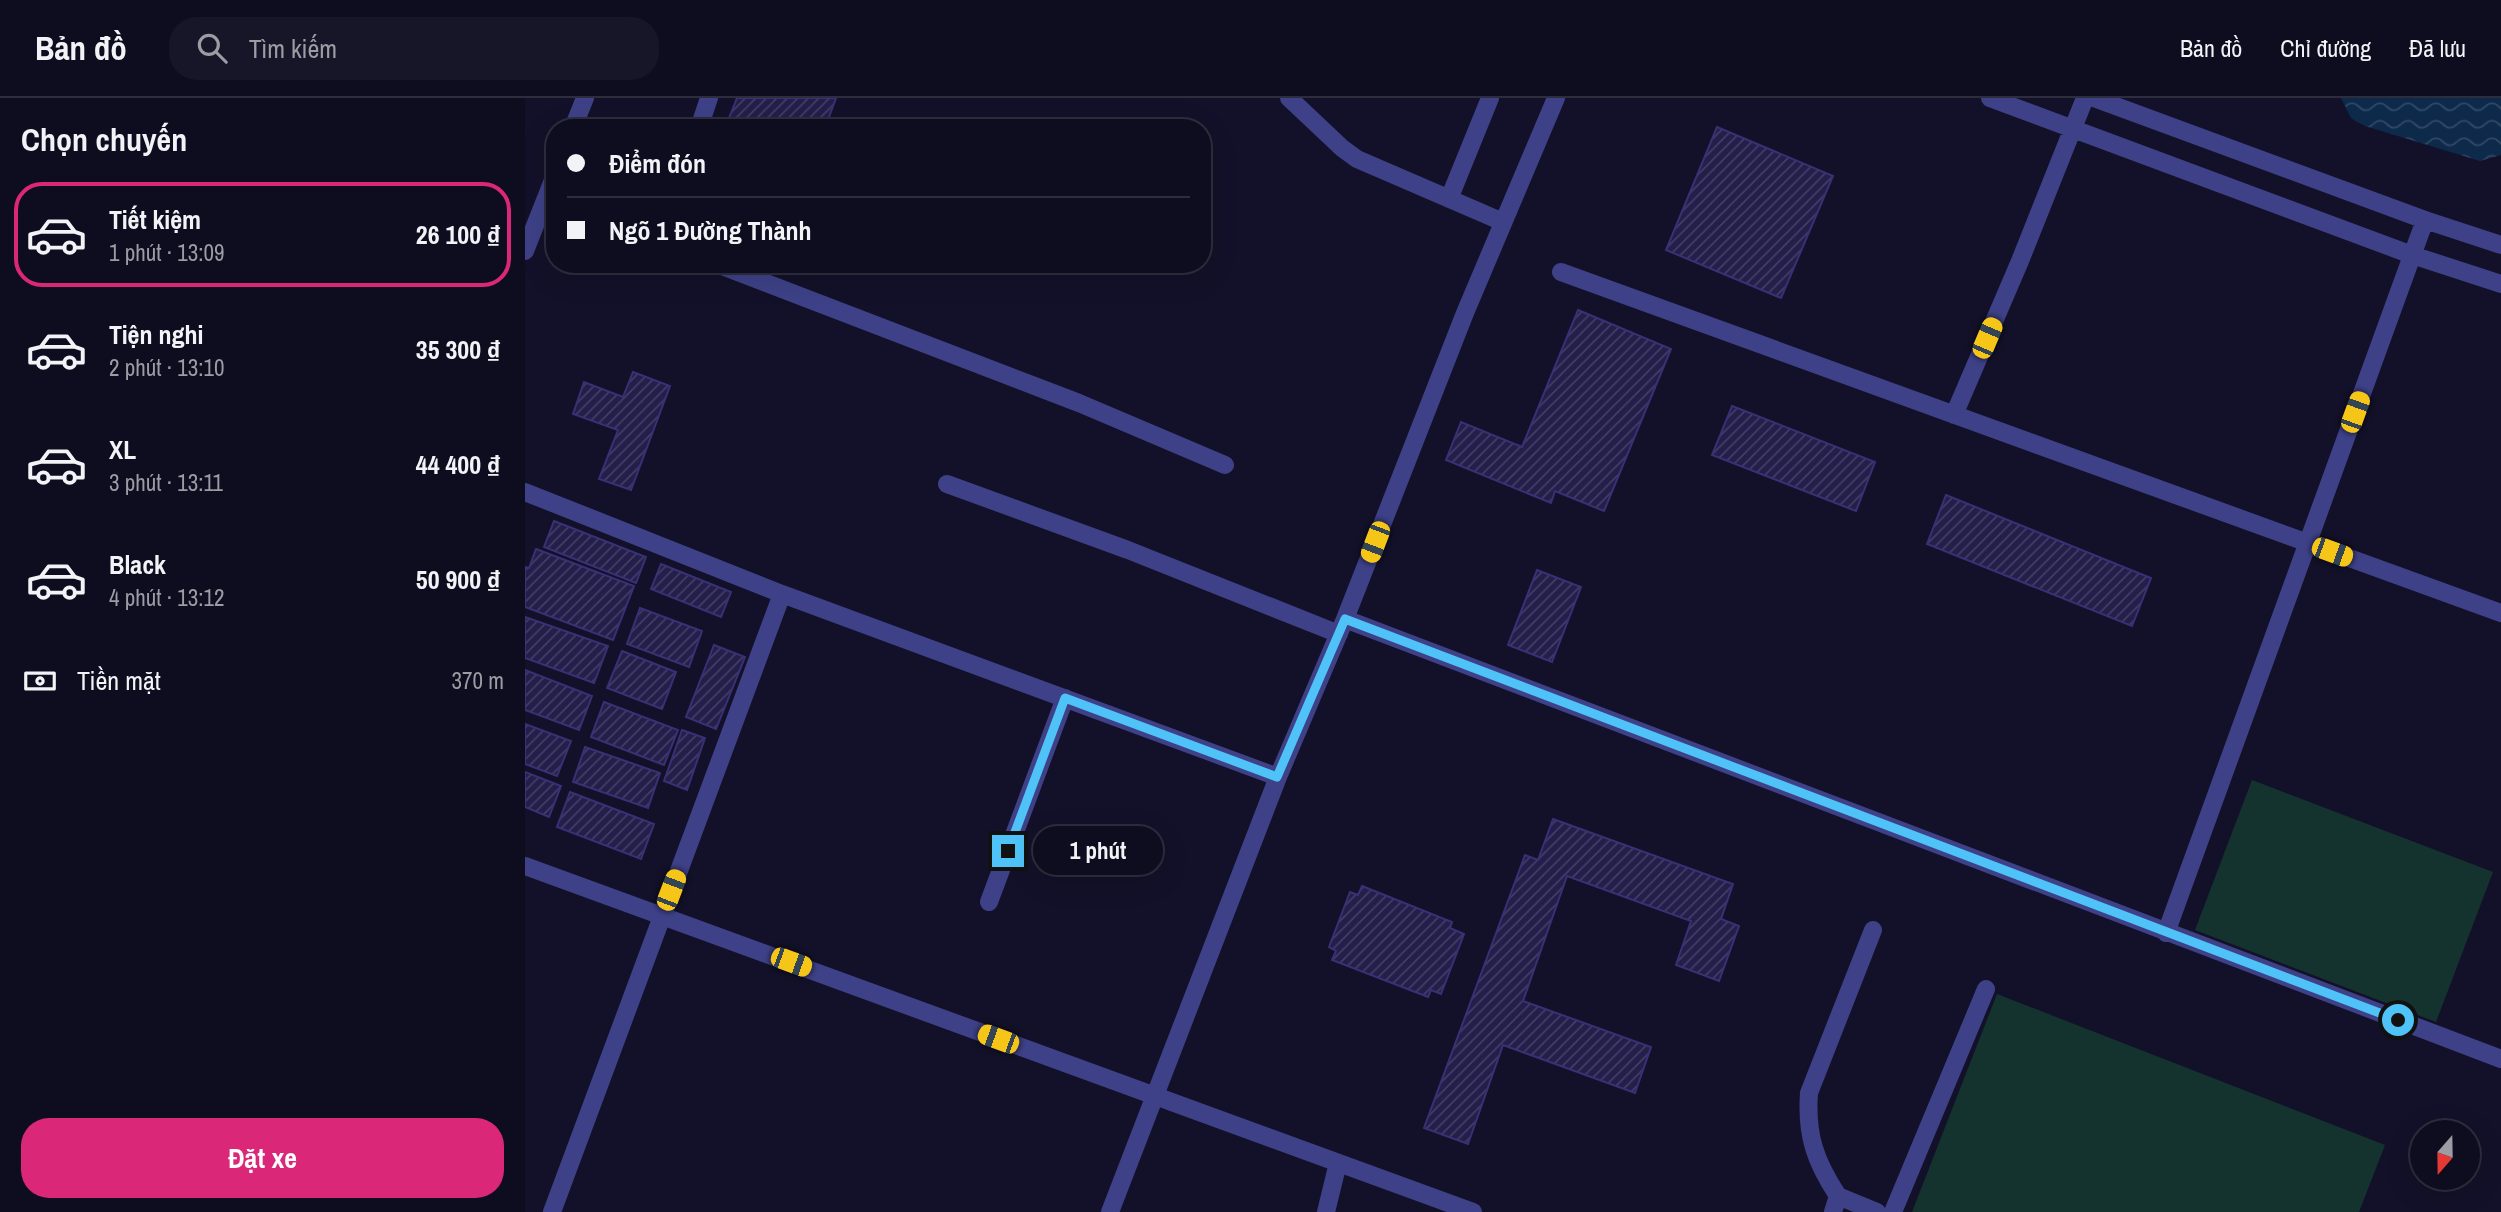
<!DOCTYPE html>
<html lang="vi">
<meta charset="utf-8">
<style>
body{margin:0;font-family:"Archivo Narrow",sans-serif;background:#171628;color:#f1f3f6;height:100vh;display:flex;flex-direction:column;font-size:26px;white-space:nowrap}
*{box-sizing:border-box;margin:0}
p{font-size:23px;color:#9b9ca4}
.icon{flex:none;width:38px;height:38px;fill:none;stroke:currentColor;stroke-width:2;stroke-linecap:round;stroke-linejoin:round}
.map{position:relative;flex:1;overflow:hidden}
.panel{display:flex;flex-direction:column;background:#0e0d1f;width:525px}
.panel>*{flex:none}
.hud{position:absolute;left:21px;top:21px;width:665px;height:154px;border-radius:28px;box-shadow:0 7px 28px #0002,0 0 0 2px #2e2d3d;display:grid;align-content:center;height:154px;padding:0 21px;background:#0e0d1f}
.needle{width:46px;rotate:200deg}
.tools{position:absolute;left:1885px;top:1022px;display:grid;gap:14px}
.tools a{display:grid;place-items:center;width:70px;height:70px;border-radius:50%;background:#0e0d1f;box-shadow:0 7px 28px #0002,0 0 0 2px #2e2d3d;font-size:35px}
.end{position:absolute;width:32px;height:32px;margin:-16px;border:9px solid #4fc3f7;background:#111;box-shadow:0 0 0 4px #111}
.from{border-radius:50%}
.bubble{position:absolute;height:49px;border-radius:24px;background:#0e0d1f;box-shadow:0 7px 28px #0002,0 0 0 2px #2e2d3d;font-size:23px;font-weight:700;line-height:49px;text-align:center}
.car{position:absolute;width:21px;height:42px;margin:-21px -10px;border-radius:9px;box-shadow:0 0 5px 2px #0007;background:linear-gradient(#f5c518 24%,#345 0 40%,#f5c518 0 76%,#345 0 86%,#f5c518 0)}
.hud b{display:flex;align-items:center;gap:24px;height:66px;font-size:26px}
.hud b+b{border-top:2px solid #2e2d3d}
.hud i{width:18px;height:18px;background:#f1f3f6}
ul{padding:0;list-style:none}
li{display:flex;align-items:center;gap:21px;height:105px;margin:0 14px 10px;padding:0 7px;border:4px solid transparent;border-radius:28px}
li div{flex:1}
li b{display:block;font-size:26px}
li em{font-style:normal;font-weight:700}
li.selected{border-color:#db2777}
li>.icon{width:63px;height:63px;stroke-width:1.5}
h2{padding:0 21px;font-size:32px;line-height:84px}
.pay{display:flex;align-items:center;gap:18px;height:77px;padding:0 21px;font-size:26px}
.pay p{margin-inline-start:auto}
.button{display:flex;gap:14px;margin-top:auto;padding:14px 21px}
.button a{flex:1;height:80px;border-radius:28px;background:#db2777;color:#fff;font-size:28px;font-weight:700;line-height:80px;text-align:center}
header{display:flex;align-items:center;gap:42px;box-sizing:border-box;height:98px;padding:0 35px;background:#0e0d1f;border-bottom:2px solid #2e2d3d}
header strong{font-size:33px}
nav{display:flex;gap:38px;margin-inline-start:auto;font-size:24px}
.search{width:490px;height:63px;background:#171628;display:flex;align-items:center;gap:18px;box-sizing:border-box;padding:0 24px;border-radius:28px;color:#9b9ca4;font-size:26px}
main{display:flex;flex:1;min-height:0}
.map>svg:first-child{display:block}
.green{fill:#14332f}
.water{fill:url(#water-waves)}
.building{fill:url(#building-hatch);stroke:#383175;stroke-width:2}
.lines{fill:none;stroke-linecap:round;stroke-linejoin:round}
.minor{stroke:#3e4187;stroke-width:18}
.route{stroke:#4fc3f7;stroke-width:9}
</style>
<header>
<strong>Bản đồ</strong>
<div class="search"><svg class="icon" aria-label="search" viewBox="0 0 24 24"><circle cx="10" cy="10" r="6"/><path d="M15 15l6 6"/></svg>Tìm kiếm</div>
<nav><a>Bản đồ</a><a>Chỉ đường</a><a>Đã lưu</a></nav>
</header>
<main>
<section class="panel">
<h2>Chọn chuyến</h2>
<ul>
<li class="selected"><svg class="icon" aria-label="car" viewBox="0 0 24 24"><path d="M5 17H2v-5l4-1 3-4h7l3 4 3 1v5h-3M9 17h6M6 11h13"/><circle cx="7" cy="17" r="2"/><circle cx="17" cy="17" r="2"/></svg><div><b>Tiết kiệm</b><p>1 phút · 13:09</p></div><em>26 100 ₫</em></li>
<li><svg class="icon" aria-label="car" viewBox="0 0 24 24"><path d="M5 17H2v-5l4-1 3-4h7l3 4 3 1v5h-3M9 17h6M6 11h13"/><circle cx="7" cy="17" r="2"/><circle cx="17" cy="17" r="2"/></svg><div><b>Tiện nghi</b><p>2 phút · 13:10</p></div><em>35 300 ₫</em></li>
<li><svg class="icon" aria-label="car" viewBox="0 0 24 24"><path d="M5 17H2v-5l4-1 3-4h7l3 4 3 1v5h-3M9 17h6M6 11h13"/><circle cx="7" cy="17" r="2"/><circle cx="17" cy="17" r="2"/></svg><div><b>XL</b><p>3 phút · 13:11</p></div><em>44 400 ₫</em></li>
<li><svg class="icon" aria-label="car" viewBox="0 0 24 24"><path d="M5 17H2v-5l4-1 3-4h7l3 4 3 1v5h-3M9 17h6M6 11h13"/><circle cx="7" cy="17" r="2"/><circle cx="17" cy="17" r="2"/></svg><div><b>Black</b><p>4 phút · 13:12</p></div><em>50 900 ₫</em></li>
</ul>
<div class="pay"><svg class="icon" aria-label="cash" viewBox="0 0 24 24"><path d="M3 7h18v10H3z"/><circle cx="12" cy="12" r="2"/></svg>Tiền mặt<p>370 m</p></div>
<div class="button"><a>Đặt xe</a></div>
</section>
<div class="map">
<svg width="1976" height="1114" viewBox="0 0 1976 1114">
<defs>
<pattern id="water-waves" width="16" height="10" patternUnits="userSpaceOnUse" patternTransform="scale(1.75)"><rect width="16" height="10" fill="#0e2a4b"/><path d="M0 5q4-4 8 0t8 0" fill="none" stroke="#304866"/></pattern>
<pattern id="building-hatch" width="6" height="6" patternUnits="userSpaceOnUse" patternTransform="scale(1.75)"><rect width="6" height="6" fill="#231e4a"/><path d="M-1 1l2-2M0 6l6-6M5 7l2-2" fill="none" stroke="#423e65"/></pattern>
</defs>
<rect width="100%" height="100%" fill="#131129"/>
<path class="green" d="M 1727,682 L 1968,774 L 1911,924 L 1670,832 Z
M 1472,896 L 1860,1047 L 1834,1114 L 1387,1114 Z"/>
<path class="water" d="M 1816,0 L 1976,0 L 1976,57 L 1955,63 L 1840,28 L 1826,20 Z"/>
<path class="building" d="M 212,0 L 311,0 L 300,30 L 200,30 Z
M 1192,29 L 1308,78 L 1256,200 L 1141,152 Z
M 1053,212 L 1146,251 L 1079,413 L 1030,393 L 1026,405 L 921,362 L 936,324 L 997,349 Z
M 108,274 L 145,288 L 106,392 L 74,381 L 93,332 L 48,316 L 59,284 L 98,299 Z
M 1207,308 L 1350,364 L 1331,413 L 1187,357 Z
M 1421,397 L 1626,480 L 1607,528 L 1402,446 Z
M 29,423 L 121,459 L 111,485 L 19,449 Z
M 11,451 L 109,488 L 88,542 L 0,509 L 0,469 L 4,470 Z
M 136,466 L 206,494 L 196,519 L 126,491 Z
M 1012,472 L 1056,489 L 1027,564 L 983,547 Z
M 115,510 L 177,533 L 164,569 L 102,546 Z
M 0,519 L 83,548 L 69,585 L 0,560 Z
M 189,547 L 220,559 L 191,631 L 161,619 Z
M 97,553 L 151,574 L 137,611 L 82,590 Z
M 0,572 L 67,598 L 54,632 L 0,612 Z
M 79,604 L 153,632 L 139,667 L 66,639 Z
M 0,626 L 46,643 L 32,678 L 0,666 Z
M 157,632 L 180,640 L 162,692 L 139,683 Z
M 60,649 L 135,675 L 123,710 L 48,684 Z
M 0,674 L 36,688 L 24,719 L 0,709 Z
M 45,694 L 129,726 L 116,761 L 32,729 Z
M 1028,721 L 1208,786 L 1196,821 L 1214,828 L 1194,883 L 1151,867 L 1166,823 L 1042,778 L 998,903 L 1126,949 L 1110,995 L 978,947 L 943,1046 L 899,1030 L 1000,757 L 1013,762 Z
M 837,788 L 927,824 L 925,830 L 939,836 L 916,896 L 906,892 L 903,899 L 807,862 L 811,853 L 804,849 L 825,794 L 833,797 Z"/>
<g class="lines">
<path class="minor" d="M 764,0 L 817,50 L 832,61 L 978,124
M 1465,0 L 1887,157 L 1976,186
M 1569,0 L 1900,122 L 1976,147
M 48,30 L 60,0
M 174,30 L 184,0
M 924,101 L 965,0
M 0,153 L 30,77
M 192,166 L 554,305 L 700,367
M 1036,174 L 1976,515
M 1429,317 L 1495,163 L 1560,0
M 422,386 L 603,452 L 814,536
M 0,394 L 257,496 L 753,679
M 820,521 L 1976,961
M 0,768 L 948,1114
M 464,804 L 540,600
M 1641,835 L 1900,122
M 1313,1098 C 1290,1063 1281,1037 1284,995 L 1348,832
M 27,1114 L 257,496
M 585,1114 L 753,679 L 820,521 L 940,215 L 1031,0
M 801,1114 L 813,1065
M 1308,1114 L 1313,1098 L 1352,1114
M 1368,1114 L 1461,891"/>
</g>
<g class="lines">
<path class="route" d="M 483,753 L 540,600 L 752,679 L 820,521 L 1873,922"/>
</g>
</svg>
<div class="tools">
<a><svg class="needle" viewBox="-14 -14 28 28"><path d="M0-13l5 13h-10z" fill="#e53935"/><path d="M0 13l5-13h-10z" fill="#9b9ca4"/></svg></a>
</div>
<i class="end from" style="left:1873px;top:922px"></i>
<i class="end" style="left:483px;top:753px"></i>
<div class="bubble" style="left:508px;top:728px;width:130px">1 phút</div>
<i class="car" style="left:1462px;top:240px;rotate:23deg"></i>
<i class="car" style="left:1830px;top:314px;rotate:20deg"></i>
<i class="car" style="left:850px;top:444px;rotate:201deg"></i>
<i class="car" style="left:1807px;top:454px;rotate:110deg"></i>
<i class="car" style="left:146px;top:792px;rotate:21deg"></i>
<i class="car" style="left:266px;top:864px;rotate:110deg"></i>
<i class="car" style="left:473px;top:941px;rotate:290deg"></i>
<div class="hud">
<b><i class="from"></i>Điểm đón</b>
<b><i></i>Ngõ 1 Đường Thành</b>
</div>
</div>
</main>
